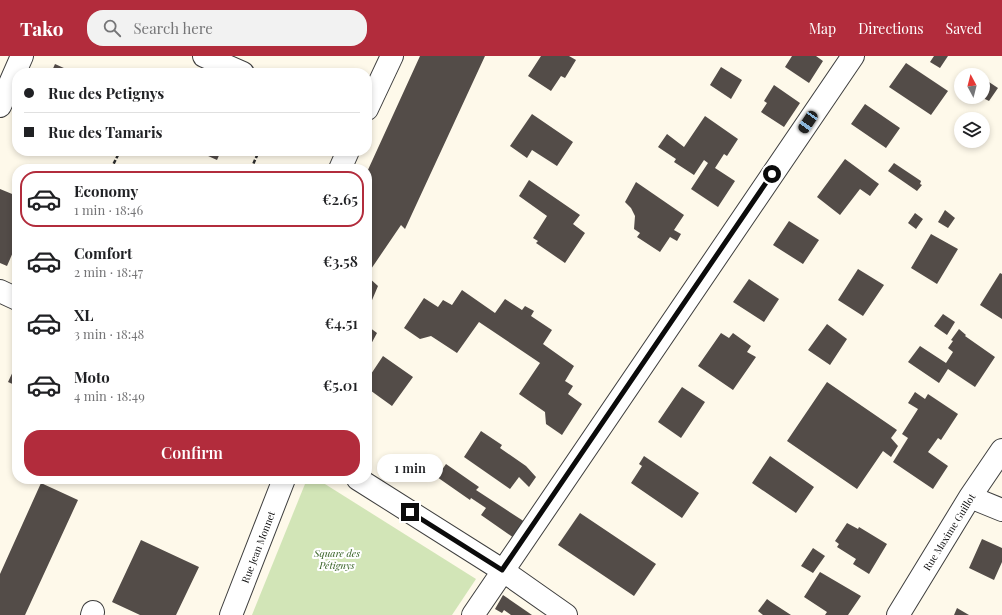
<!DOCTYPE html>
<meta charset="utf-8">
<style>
body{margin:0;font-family:"Playfair Display",serif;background:#f2f2f2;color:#202124;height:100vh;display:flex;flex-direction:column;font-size:15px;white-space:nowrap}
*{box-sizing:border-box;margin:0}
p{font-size:13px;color:#757577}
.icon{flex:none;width:22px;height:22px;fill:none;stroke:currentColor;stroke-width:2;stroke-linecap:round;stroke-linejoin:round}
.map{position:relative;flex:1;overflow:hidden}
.drawer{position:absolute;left:12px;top:108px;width:360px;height:320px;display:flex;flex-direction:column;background:#fff;border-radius:16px;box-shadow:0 2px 6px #0003}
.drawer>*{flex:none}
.hud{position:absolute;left:12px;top:12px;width:360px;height:88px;border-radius:16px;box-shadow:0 2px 6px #0003;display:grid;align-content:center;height:88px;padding:0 12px;background:#fff}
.needle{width:26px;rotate:353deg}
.tools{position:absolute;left:954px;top:12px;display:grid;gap:8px}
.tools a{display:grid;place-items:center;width:36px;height:36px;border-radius:50%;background:#fff;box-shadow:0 2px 6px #0003;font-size:20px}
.end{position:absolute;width:18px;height:18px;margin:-9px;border:5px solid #0b0b0b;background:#fff;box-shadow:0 0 0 2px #fff}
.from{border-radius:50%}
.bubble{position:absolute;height:28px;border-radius:14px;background:#fff;box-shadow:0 2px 6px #0003;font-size:13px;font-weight:600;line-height:28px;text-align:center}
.car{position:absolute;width:12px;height:24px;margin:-12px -6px;border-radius:5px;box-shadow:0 0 3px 1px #0007;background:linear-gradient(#222 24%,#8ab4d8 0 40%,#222 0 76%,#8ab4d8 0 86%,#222 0)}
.hud b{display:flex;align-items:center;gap:14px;height:38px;font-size:15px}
.hud b+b{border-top:1px solid #e0e0e0}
.hud i{width:10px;height:10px;background:#202124}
ul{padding:7px 0 0;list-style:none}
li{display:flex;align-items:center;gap:12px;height:56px;margin:0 8px 6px;padding:0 4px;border:2px solid transparent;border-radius:16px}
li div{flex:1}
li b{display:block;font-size:15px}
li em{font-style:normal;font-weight:600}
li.current{border-color:#b22c3c}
li>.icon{width:36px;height:36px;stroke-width:1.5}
.action{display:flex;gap:8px;margin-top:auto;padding:8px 12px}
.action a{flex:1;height:46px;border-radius:16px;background:#b22c3c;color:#fff;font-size:16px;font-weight:600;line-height:46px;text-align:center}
header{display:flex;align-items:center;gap:24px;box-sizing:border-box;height:56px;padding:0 20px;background:#b22c3c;color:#fff}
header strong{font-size:19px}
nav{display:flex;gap:22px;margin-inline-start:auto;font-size:14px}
.search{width:280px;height:36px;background:#f2f2f2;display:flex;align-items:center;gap:10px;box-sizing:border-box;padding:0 14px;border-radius:16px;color:#757577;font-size:15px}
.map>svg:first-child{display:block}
.green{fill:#d2e5b7}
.building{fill:#534c48}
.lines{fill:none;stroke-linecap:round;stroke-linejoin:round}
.minor-casing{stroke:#3e3e3e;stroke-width:24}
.path{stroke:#2d2d2d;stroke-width:2.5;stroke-dasharray:4 2;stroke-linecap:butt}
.minor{stroke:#fff;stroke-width:22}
.route{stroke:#0b0b0b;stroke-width:5}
.labels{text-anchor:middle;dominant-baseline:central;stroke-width:4;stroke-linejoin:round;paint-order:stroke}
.street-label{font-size:10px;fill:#0b0b0b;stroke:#fff}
.park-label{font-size:10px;font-style:italic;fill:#325e20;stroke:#fff}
</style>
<header>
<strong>Tako</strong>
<div class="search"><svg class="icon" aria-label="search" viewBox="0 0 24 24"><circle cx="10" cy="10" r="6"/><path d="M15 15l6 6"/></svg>Search here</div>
<nav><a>Map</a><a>Directions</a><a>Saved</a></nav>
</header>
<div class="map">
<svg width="1002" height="559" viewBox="0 0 1002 559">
<rect width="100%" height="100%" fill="#fef9ea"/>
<path class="green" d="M 307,423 L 317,423 L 476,523 L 452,559 L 252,559 Z"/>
<path class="building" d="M 420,0 L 485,0 L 405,173 L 401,169 L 367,219 L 367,116 Z
M 541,0 L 569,0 L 576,4 L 565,22 L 561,20 L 551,35 L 528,20 Z
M 792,0 L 816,0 L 823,5 L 809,27 L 785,11 Z
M 934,0 L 948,0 L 940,12 L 930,6 Z
M 906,7 L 948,35 L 931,59 L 889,31 Z
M 55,8 L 75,17 L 51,17 Z
M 721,11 L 742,24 L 731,43 L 710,29 Z
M 983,22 L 998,32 L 989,45 L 983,42 Z
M 774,29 L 800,47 L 784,71 L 761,56 L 767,47 L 764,45 Z
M 865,48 L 900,72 L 886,92 L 851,68 Z
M 532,58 L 573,86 L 557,110 L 532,94 L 527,102 L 510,90 Z
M 705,60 L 738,83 L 727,100 L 724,98 L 715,112 L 735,125 L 718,151 L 691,133 L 708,107 L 704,104 L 694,119 L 674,106 L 676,103 L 658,91 L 667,78 L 684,91 Z
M 197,95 L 221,95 L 217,104 Z
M 845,103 L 879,128 L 870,140 L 860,133 L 840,159 L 817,141 Z
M 894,107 L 921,125 L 920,128 L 922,129 L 917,135 L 888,115 Z
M 529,124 L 580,159 L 573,168 L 585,177 L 565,207 L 536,187 L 538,185 L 533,182 L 547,160 L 519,140 Z
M 636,126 L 684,159 L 674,174 L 681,178 L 677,185 L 670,181 L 660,196 L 637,181 L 640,177 L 634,173 L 635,160 L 631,152 L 625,146 Z
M 0,133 L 17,140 L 17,187 L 7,210 L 0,207 Z
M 945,154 L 955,162 L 948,172 L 938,166 Z
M 915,157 L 923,163 L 916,173 L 908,167 Z
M 789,165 L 819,184 L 803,208 L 773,189 Z
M 931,178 L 958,193 L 937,228 L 911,212 Z
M 858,213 L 884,229 L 863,260 L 838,244 Z
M 1000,217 L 1002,218 L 1002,263 L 980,249 Z
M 367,220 L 378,230 L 367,256 Z
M 749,223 L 779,243 L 764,266 L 733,246 Z
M 462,234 L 495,257 L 505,243 L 522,254 L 525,250 L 534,255 L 531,260 L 552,274 L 543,288 L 574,310 L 565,325 L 573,330 L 568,338 L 582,348 L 562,379 L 546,368 L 545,356 L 519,338 L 540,307 L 479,266 L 457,297 L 431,280 L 420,283 L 404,272 L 424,242 L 438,251 L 443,244 L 452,249 Z
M 943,258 L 955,266 L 947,279 L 934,270 Z
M 827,268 L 847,283 L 830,309 L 808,294 Z
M 369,271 L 377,277 L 370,290 L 367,289 L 367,272 Z
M 959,273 L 966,279 L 965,280 L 995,301 L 975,331 L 948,313 L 939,327 L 908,306 L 920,290 L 946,307 L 953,296 L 948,292 L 953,285 L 951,284 Z
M 721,277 L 729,282 L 733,277 L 751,290 L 747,296 L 756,301 L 733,334 L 698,310 Z
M 383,300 L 413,321 L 392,350 L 367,332 L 367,324 Z
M 17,307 L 17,330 L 8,326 Z
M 827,326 L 897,374 L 891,382 L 898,390 L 891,401 L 883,395 L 857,433 L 787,385 Z
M 682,331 L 705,346 L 681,382 L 658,366 Z
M 915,336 L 925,343 L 928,338 L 958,358 L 941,384 L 938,382 L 928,396 L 948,410 L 933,433 L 893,406 L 908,382 L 902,378 L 918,353 L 908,347 Z
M 481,375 L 502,389 L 500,392 L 526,410 L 536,421 L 529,431 L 519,421 L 510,433 L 464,401 Z
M 644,400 L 699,437 L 682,462 L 631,427 L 642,410 L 639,408 Z
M 770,400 L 814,431 L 796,457 L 752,427 Z
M 446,408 L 479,431 L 476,434 L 525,466 L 514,482 L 481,459 L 486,452 L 471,442 L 470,444 L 437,421 Z
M 41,427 L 78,444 L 25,559 L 0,559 L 0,518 Z
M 580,457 L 656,508 L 634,540 L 558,489 Z
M 847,467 L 858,473 L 859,471 L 887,488 L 869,518 L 853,508 L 856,503 L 837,491 L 839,488 L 835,485 Z
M 982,483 L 1002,492 L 1002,506 L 994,524 L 969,512 Z
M 141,484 L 199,511 L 176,559 L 140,559 L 112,546 Z
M 813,492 L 825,500 L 813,517 L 801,510 Z
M 820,516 L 861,540 L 848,559 L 825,559 L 827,556 L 804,541 Z
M 503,539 L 532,559 L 511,559 L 504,554 L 502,557 L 495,553 Z
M 767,543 L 771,546 L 791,559 L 763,559 L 758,555 Z
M 957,552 L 969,559 L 954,559 Z"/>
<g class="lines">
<g class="minor-casing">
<path id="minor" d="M 204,0 L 243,17
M 0,50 L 22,0
M 367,53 L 392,0
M 340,113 L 348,95
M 0,235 L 17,243
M 358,423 L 502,514 L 566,559
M 970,441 L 1002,454
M 92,559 L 93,556
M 231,559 L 284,423
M 473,559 L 853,0
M 898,559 L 970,441 L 1002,394"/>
</g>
<path class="path" d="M 111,113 L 120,95
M 251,113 L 259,95"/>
<use href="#minor" class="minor"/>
</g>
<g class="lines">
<path class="route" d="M 410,456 L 502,514 L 772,118"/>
</g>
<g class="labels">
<g class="street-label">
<text transform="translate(949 476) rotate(-58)">Rue Maxime Guillot</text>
<text transform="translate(258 491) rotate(-69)">Rue Jean Monnet</text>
</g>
<g class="park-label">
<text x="337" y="497">Square des<tspan x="337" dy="12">Pétignys</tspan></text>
</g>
</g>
</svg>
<div class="tools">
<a><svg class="needle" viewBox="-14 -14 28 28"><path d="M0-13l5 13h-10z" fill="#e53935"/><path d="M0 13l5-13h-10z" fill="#757577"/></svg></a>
<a><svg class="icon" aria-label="layers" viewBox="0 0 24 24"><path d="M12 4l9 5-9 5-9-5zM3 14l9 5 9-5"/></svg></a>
</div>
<i class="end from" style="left:772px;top:118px"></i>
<i class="end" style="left:410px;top:456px"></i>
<div class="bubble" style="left:377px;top:398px;width:66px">1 min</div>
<i class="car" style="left:808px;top:66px;rotate:214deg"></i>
<div class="hud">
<b><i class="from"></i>Rue des Petignys</b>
<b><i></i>Rue des Tamaris</b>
</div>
<section class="drawer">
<ul>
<li class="current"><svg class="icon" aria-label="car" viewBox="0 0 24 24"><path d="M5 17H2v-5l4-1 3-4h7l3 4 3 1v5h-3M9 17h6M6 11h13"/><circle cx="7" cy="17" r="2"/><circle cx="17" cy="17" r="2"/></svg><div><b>Economy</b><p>1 min · 18:46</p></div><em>€2.65</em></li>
<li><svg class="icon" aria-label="car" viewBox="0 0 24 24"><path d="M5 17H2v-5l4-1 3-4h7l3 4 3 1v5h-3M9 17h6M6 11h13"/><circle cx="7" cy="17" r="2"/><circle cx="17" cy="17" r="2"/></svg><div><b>Comfort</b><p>2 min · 18:47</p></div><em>€3.58</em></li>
<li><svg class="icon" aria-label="car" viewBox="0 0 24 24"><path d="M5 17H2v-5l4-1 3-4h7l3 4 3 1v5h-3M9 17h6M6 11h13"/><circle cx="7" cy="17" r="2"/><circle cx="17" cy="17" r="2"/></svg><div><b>XL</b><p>3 min · 18:48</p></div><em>€4.51</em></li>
<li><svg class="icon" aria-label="car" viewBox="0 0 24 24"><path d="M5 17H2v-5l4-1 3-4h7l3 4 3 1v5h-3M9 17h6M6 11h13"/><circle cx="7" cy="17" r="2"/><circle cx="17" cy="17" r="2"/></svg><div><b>Moto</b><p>4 min · 18:49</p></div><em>€5.01</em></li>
</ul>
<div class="action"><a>Confirm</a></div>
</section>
</div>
